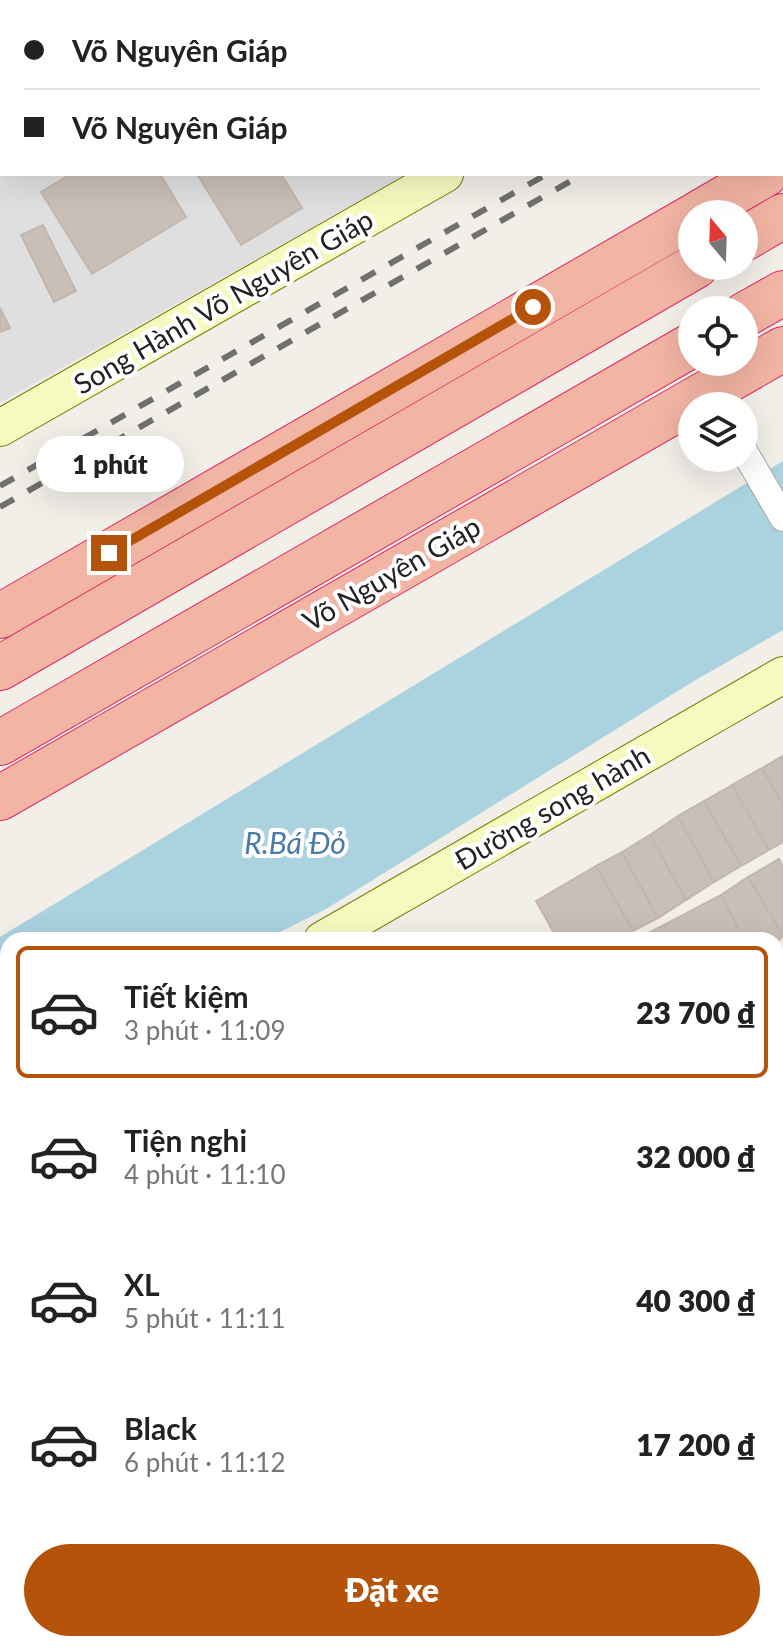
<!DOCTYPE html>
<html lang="vi">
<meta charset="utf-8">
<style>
body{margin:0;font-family:Lato,sans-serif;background:#f2f2f2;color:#222;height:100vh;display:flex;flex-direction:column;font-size:30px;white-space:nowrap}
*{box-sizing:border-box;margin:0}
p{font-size:26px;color:#767676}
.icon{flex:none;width:44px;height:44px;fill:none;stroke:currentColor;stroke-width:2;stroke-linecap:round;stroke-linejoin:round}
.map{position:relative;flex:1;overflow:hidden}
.side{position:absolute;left:0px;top:932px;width:784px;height:720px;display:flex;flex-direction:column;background:#fff;border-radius:24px 24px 0 0;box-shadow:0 8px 32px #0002}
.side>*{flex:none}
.banner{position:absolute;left:0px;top:0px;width:784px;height:176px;box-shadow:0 8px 32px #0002;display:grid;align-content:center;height:176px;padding:0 24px;background:#fff}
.needle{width:52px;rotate:341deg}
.buttons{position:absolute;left:678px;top:200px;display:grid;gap:16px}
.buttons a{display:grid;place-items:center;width:80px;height:80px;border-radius:50%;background:#fff;box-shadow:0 8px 32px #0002;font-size:40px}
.end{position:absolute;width:36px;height:36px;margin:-18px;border:10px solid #b45309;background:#fff;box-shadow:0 0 0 4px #fff}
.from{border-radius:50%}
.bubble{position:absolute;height:56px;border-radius:28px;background:#fff;box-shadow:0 8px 32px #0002;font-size:26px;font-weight:800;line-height:56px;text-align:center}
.banner b{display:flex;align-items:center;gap:28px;height:76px;font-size:30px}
.banner b+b{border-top:2px solid #e0e0e0}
.banner i{width:20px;height:20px;background:#222}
ul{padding:14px 0 0;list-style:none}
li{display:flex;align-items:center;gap:24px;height:132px;margin:0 16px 12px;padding:0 8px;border:4px solid transparent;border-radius:12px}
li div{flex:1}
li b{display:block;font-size:30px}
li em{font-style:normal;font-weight:800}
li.on{border-color:#b45309}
li>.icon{width:72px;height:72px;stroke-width:1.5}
.cta{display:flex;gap:16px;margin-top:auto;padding:16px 24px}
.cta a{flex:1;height:92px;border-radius:48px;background:#b45309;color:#fff;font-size:32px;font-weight:800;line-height:92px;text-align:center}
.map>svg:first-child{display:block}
.residential{fill:#e0dfdf}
.water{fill:#aad3df}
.building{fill:#c7bfb8;stroke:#c4b6ab;stroke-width:2}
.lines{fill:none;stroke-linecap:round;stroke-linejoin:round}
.minor-casing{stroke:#a9a9a9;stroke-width:28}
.secondary-casing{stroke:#707d05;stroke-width:38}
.trunk-casing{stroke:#dc2a67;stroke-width:46}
.minor{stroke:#fff;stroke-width:26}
.secondary{stroke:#f7fabf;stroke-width:36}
.trunk{stroke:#f2b4a3;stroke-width:44}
.rail{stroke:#707070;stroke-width:6;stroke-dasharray:16 16;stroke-linecap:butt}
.route{stroke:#b45309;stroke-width:10}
.labels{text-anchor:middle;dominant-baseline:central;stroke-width:8;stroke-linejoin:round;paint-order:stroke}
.street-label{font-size:28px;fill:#222;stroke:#fff}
.water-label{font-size:30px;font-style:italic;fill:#4a7aab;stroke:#fff}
</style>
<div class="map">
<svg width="783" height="1652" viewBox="0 0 783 1652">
<rect width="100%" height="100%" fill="#f2efe9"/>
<path class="residential" d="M 0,0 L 716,0 L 2,2 L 2,174 L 408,174 L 0,403 Z"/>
<path class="water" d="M 783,461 L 783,630 L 694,681 L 326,909 L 264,940 L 8,940 L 8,1070 L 0,1074 L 0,937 Z"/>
<path class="building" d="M 0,0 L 15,2 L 2,2 L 2,42 Z
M 392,0 L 474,0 L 475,2 L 393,2 Z
M 496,0 L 557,0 L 554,2 Z
M 71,174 L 160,174 L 186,217 L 92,274 L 41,192 Z
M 197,174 L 281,174 L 302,208 L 241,245 Z
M 43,225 L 76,291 L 54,302 L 21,235 Z
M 0,308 L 10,328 L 0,332 Z
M 783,756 L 783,805 L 762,768 Z
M 762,768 L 783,805 L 783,842 L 769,850 L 732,785 Z
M 732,785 L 769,850 L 741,866 L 704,801 Z
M 704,801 L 741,866 L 714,882 L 678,816 Z
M 678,816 L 714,882 L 686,900 L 650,835 Z
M 650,835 L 686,900 L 658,918 L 622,852 Z
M 622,852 L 658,918 L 633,931 L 596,866 Z
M 779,859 L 783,867 L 783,935 L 748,877 Z
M 596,866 L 633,931 L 618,940 L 558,940 L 536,901 Z
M 748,877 L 783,935 L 776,944 L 776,940 L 744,940 L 721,895 Z
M 721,895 L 744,940 L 672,940 L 664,925 Z
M 664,925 L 672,940 L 637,940 L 636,939 Z
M 776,1055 L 783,1068 L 783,1112 L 776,1099 Z
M 463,1644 L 485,1644 L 486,1652 L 457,1652 L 456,1645 Z"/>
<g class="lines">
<g class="minor-casing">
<path id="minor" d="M 33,0 L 34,2
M 617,0 L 618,2
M 744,451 L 783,518
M 776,970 L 783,966
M 776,1256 L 783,1252
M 0,1422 L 8,1418
M 776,1513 L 783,1509
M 776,1540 L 783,1552
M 138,1644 L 138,1652
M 532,1652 L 546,1644"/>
</g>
<g class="secondary-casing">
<path id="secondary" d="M 747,2 L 750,0
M 0,428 L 445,174
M 322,940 L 783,675
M 0,1125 L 8,1120"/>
</g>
<g class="trunk-casing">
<path id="trunk" d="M 697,214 L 766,174
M 744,239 L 783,216
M 744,315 L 783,293
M 0,616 L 692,217
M 0,668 L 696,266
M 0,743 L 692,345
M 0,798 L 783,349"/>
</g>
<use href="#minor" class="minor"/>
<use href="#secondary" class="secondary"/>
<use href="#trunk" class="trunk"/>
<path class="rail" d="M 782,40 L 783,39
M 782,60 L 783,59
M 0,486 L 547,174
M 0,507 L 583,174"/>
</g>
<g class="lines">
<path class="route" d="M 109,553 L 533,307"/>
</g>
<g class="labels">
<g class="street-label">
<text transform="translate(223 301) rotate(-30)">Song Hành Võ Nguyên Giáp</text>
<text transform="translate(391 573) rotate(-30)">Võ Nguyên Giáp</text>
<text transform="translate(552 807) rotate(-30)">Đường song hành</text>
</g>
<g class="water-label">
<text x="295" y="842">R.Bá Đỏ</text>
</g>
</g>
</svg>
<div class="buttons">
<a><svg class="needle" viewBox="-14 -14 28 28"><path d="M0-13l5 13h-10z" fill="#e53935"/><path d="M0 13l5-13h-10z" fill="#767676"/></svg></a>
<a><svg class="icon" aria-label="locate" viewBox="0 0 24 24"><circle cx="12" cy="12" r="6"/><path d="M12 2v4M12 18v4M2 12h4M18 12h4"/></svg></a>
<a><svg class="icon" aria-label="layers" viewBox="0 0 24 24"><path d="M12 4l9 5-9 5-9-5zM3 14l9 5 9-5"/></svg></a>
</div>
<i class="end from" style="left:533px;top:307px"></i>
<i class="end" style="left:109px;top:553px"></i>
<div class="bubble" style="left:36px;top:436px;width:148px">1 phút</div>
<div class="banner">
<b><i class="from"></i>Võ Nguyên Giáp</b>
<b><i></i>Võ Nguyên Giáp</b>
</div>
<section class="side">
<ul>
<li class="on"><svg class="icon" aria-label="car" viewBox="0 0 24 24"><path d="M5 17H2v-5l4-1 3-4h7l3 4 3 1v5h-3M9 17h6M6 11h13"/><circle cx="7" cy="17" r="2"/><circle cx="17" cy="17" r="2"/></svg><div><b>Tiết kiệm</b><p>3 phút · 11:09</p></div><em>23 700 ₫</em></li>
<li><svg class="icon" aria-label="car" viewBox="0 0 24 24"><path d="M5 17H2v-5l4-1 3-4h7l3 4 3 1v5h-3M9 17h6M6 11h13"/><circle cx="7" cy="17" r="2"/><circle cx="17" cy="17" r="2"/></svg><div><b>Tiện nghi</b><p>4 phút · 11:10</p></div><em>32 000 ₫</em></li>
<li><svg class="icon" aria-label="car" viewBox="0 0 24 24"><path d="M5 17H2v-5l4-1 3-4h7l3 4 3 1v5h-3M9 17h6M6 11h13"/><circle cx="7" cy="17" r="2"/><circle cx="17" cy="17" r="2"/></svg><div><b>XL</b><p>5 phút · 11:11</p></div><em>40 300 ₫</em></li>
<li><svg class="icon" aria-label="car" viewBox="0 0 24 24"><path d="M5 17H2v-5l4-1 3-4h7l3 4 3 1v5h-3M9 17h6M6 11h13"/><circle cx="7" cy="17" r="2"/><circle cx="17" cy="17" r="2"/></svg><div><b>Black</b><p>6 phút · 11:12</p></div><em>17 200 ₫</em></li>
</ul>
<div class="cta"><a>Đặt xe</a></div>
</section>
</div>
